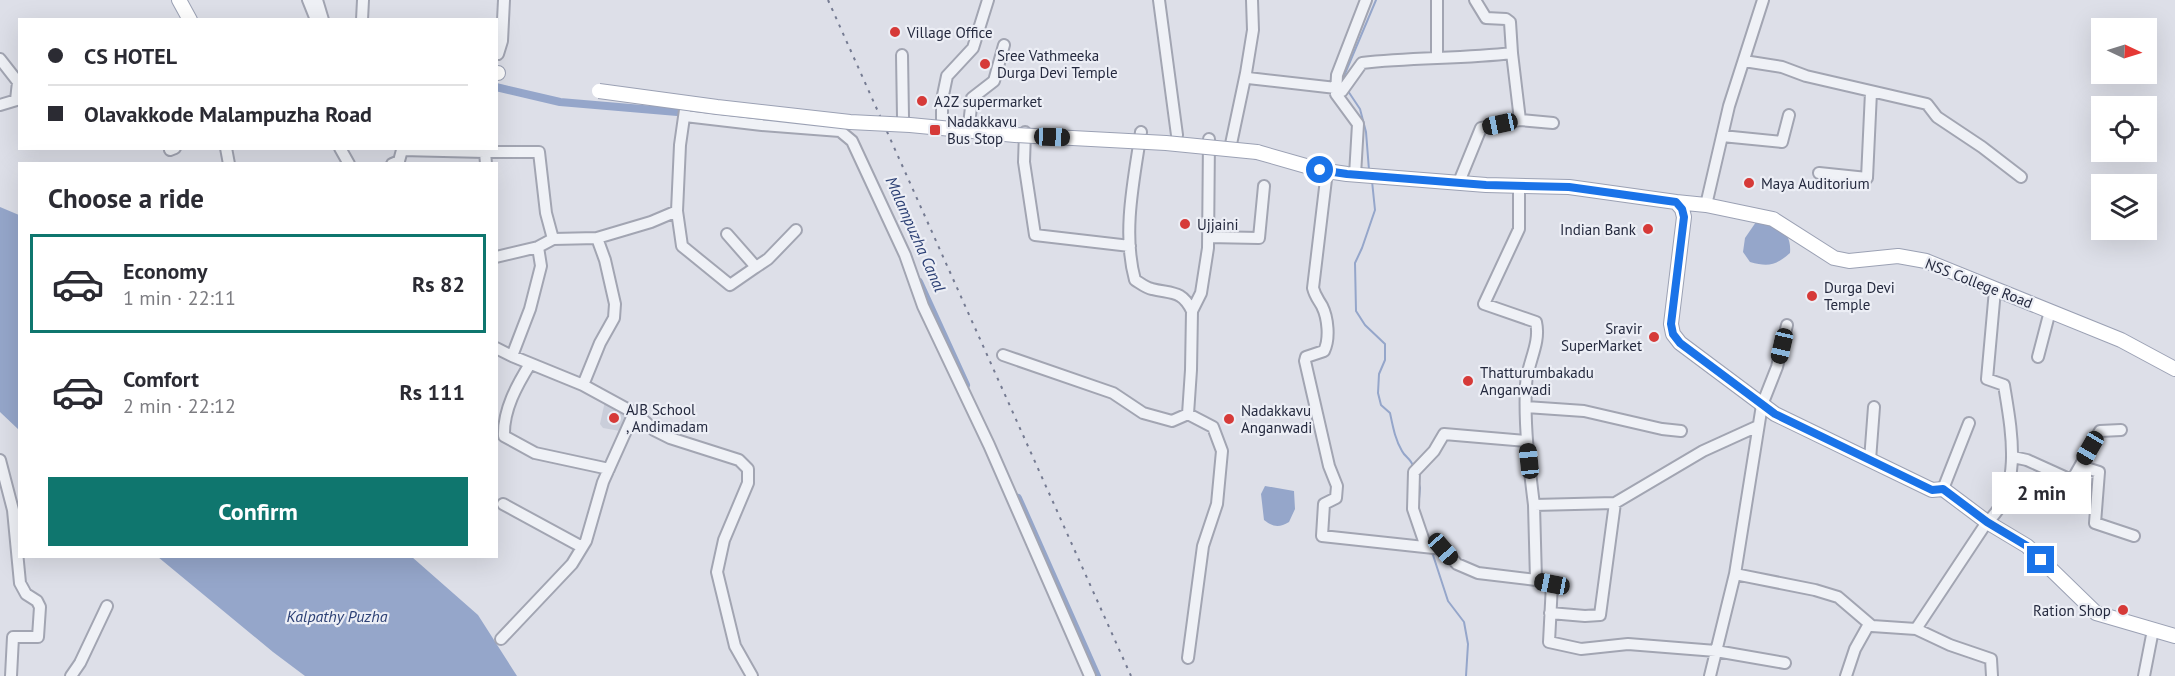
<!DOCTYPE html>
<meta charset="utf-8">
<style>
body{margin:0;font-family:"PT Sans",sans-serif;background:#f2f2f3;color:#2b2b33;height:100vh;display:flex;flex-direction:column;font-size:22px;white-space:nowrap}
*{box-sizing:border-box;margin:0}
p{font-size:20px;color:#7c7c81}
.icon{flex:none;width:33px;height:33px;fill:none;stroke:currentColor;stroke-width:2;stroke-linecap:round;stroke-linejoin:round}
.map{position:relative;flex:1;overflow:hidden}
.side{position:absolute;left:18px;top:162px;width:480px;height:396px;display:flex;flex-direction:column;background:#fff;border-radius:0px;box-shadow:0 6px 24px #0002}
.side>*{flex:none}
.top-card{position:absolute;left:18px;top:18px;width:480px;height:132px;border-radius:0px;box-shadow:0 6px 24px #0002;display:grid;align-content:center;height:132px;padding:0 30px;background:#fff}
.needle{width:39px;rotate:94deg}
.controls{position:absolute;left:2091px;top:18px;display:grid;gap:12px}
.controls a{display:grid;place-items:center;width:66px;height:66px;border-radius:0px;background:#fff;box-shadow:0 6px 24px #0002;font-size:30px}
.end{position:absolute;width:27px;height:27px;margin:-14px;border:8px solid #1a73e8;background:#fff;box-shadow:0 0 0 3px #fff}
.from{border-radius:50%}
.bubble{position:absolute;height:42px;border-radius:0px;background:#fff;box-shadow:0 6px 24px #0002;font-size:20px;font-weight:700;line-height:42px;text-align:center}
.car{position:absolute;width:18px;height:36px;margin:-18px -9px;border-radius:8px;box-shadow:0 0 4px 2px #0007;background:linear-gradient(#222 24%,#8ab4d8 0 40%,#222 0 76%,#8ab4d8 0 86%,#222 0)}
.top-card b{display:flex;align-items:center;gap:21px;height:57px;font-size:22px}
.top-card b+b{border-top:2px solid #e1e1e2}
.top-card i{width:15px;height:15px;background:#2b2b33}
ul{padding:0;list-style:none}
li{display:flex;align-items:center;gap:18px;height:99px;margin:0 12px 9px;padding:0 18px;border:3px solid transparent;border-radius:0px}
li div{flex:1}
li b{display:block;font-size:22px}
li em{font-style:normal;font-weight:700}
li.on{border-color:#0f766e}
li>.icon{width:54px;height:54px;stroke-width:1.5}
h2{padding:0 30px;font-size:27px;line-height:72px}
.cta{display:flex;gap:12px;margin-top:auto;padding:12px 30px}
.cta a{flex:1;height:69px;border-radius:0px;background:#0f766e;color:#fff;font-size:24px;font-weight:700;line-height:69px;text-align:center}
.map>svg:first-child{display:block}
.built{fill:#caceda}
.water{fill:#95a6ca}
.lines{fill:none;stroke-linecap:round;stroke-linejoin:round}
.stream{stroke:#95a6ca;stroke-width:2}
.canal{stroke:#95a6ca;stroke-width:8}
.minor-casing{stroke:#a2a5b2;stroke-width:14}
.major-casing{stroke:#9ba1b4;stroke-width:16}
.minor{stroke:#eff1f6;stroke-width:10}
.major{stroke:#fff;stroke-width:14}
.rail{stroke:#757b92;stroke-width:2;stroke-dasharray:3 6;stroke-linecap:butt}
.major-bridge-casing{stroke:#9ba1b4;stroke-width:16;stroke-linecap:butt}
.major-bridge{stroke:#fff;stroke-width:14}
.route{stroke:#1a73e8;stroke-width:8}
.poi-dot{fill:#d63a38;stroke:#eceef5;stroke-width:2}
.labels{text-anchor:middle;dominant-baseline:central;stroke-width:4.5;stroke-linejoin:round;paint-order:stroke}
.poi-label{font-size:15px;fill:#252a3f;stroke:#eceef5;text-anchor:start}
.street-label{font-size:15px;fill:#252a3f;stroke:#eceef5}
.water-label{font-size:16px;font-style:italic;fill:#2d4175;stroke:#eceef5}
</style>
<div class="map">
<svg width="2175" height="676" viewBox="0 0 2175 676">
<rect width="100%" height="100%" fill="#dddfe8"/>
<path class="built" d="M 605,401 L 629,412 L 620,431 L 603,428 L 600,424 Z"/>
<path class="water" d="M 0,207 L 19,215 L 19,430 L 0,412 Z
M 1756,222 C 1776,224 1792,230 1790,253 C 1775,266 1768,267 1750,262 L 1743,252 L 1745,238 Z
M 1265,486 L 1294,491 L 1295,509 L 1289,522 C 1279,528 1273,527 1264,520 L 1261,494 Z
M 158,557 L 412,557 L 478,615 L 517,676 L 305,676 L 273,652 Z"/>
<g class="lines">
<path class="stream" d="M 1345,79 L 1344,76 L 1376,0
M 1348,91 L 1360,109 L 1366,132 L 1369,170
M 1372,181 L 1375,210 L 1362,248 L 1355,263 L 1356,311 L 1365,325 L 1385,344 L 1385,360 L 1379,374 L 1378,393 L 1381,405 L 1390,413 C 1393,427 1395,439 1402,451 C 1405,457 1411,459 1413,466
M 1418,480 L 1420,488 L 1418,510
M 1432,552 L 1448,601 L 1464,622 L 1468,644 L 1466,676"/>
<path class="canal" d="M 496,87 L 560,102 L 689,113
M 919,282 L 966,385
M 1018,498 L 1097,676"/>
<g class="minor-casing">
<path id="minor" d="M 308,0 L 316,20
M 317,0 L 323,20
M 1159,0 L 1177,135
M 1252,0 L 1253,30 L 1246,73 L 1248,78 L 1336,88
M 1475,0 L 1486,18 L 1506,19 L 1510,22 L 1512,53
M 362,20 L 363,0
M 498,54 L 502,41 L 504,0
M 902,55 L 903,117
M 1437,58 L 1437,0
M 0,59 L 18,82 L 16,100
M 1744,61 L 1782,67 L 1806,76 L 1927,104 L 1937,117 L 1982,147 L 2021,177
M 1336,94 L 1342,91 L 1362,63 C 1412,57 1462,59 1512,53 L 1520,120 L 1481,128 L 1459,182
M 0,105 L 20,99
M 685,110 L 680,145 L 677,211 L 682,246 L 730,285 L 756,267 L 727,234
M 685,116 L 762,125 L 840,131 L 852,141 L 905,255 L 923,306 L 989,445 L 1090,676
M 1520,120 L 1553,123
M 942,121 L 942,100 L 947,76 L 973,48 L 988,0
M 969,125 L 972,98 L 994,81 L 1004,45
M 1025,132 L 1024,162 L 1035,235 L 1130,246
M 1141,132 C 1134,179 1122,233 1135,280 C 1140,283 1146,288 1152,289 C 1172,294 1182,290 1192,311
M 1722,136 L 1782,142 L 1789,115
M 1231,144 L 1246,73
M 226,148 L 229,164
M 340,148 L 349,164
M 170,150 L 175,148
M 392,164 L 399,161 L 402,150 L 485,152
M 486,164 L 485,152 L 539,152 L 546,213 L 553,239
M 1327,171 L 1313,288 C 1315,296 1318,299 1322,306 C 1328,318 1330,339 1324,351 L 1306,357 L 1305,361 L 1329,466 L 1337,486 L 1336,498 L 1324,504 L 1322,536 L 1443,549 L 1457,564 L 1478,573 L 1536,580
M 1819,173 L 1867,178 L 1871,92
M 1355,175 L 1358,124 L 1336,94 L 1337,75 L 1366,0
M 1519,186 L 1519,229 L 1484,304 L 1536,322 C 1541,344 1527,363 1526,385 C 1524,425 1529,465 1534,505 L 1615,503 L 1703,451 L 1758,426
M 1706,205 L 1729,106 L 1763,0
M 1208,237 L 1259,238 L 1264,186
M 496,257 L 538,247 L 553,239 L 597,238 L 651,222 L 677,211
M 756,267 L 768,259 L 796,230
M 496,348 L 512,356 L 583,385 L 638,415 L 654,430 L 670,438 L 739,460 L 748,469 L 748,483 L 724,540 L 717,572 L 735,646 L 752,676
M 1003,355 L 1113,393 L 1143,413 L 1172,421 L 1188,414
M 512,356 L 530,309 L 541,266 L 538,247
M 2038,357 L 2050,311
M 530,364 C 517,385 503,410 504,436 L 535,453 L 609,469
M 583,385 L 600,343 L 614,318 L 615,304 L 605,260 L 597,238
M 1526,407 L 1584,411 L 1662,429 L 1681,431
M 2013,457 L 2027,460 L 2069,479 L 2075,475 L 2100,431 L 2121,430
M 0,460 L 13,510 L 20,583 L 26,594 L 37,601 L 40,607 L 38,637 L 13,637 L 11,676
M 1870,460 L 1874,407
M 2080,466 L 2099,472 L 2095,523 L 2134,536
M 1943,489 L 1969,423
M 503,504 L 582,547
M 1534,505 L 1536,580 L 1552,584 L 1549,642 L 1581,649 L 1628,644 L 1716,651 L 1785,663
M 1426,547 L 1413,509 L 1414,472 L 1434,451 L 1444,434 L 1527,441
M 1735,574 L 1815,590 L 1838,597 L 1872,626 L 1916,629 L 1987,522 C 2024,490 2011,428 2004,385 L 1987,379 L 1995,290
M 1550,613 L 1585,616 L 1600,615 L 1615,503
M 1916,629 L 1950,645 L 1991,659 L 1992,676
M 501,639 L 572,564 L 586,541 L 603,482 L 634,413
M 1188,658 L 1203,546 L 1217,504 L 1222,451 L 1213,427 L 1188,414 L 1191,370 L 1192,311 L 1201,293 L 1208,248 L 1209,139
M 71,676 L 80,663 L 107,606
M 1710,676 L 1735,574 L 1762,405 L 1777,367 L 1787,325
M 1846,676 L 1855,649 L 1869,624
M 2144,676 L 2153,630"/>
</g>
<g class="major-casing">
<path id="major" d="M 179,0 L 190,20
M 496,73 L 498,73
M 1257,152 L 1320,170 L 1347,174 L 1486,185 L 1569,187 L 1676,202 L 1682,209 L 1684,217 L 1671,324 L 1673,334 L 1680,343 L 1775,414 L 1932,490 L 1943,489 L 1987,522 L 2027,546 L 2096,613 L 2175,636
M 1676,202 L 1706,205 L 1773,219 L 1834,258 L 1849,261 L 1898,256 L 1926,261 L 2121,340 L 2175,369"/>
</g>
<use href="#minor" class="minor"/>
<use href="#major" class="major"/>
<path class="rail" d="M 828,0 L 1131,676"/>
<g class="major-bridge-casing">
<path id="major-bridge" d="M 599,91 L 717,107 L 850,122 L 910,125 L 1015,135 L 1166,143 L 1257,152"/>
</g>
<use href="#major-bridge" class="major-bridge"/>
</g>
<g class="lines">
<path class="route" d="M 1320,170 L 1347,174 L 1486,185 L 1569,187 L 1676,202 L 1682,209 L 1684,217 L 1671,324 L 1673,334 L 1680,343 L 1775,414 L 1932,490 L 1943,489 L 1987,522 L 2027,546 L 2041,560"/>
</g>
<g class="poi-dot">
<circle cx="895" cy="32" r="6"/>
<circle cx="985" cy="64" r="6"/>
<circle cx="922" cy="101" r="6"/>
<rect x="929" y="124" width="12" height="12" rx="3"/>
<circle cx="1749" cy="183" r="6"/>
<circle cx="1185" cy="224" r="6"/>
<circle cx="1648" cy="229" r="6"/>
<circle cx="1812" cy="296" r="6"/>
<circle cx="1654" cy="337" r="6"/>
<circle cx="1468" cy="381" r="6"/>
<circle cx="614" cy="418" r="6"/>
<circle cx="1229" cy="419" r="6"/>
<circle cx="2123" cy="610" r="6"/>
</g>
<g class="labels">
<g class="poi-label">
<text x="907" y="32">Village Office</text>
<text x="997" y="55">Sree Vathmeeka<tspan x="997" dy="17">Durga Devi Temple</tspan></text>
<text x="934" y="101">A2Z supermarket</text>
<text x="947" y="121">Nadakkavu<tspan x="947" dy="17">Bus Stop</tspan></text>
<text x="1761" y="183">Maya Auditorium</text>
<text x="1197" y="224">Ujjaini</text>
<text x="1636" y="229" text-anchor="end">Indian Bank</text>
<text x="1824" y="287">Durga Devi<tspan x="1824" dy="17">Temple</tspan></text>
<text x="1642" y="328" text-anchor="end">Sravir<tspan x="1642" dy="17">SuperMarket</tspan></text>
<text x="1480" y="372">Thatturumbakadu<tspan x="1480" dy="17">Anganwadi</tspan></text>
<text x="626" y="409">AJB School<tspan x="626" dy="17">, Andimadam</tspan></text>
<text x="1241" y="410">Nadakkavu<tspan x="1241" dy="17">Anganwadi</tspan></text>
<text x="2111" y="610" text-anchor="end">Ration Shop</text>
</g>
<g class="street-label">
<text transform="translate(1979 283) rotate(21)">NSS College Road</text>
</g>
<g class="water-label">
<text transform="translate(916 234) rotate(66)">Malampuzha Canal</text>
<text x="337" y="616">Kalpathy Puzha</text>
</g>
</g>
</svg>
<div class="controls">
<a><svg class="needle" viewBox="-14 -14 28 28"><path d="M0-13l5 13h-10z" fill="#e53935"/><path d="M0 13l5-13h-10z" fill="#7c7c81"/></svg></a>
<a><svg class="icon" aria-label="locate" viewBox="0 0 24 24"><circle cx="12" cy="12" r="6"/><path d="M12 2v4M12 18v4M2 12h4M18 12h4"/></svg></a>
<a><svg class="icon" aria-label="layers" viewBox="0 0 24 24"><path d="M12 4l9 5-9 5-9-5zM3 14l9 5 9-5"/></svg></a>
</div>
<i class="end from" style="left:1320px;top:170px"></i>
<i class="end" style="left:2041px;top:560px"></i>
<div class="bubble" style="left:1992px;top:472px;width:99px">2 min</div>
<i class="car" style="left:1500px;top:124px;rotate:258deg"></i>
<i class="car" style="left:1052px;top:137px;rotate:92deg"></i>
<i class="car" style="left:1782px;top:346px;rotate:193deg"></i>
<i class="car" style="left:2090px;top:448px;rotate:210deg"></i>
<i class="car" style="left:1529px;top:461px;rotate:354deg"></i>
<i class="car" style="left:1443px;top:549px;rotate:139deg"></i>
<i class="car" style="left:1552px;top:584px;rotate:281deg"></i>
<div class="top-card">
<b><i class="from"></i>CS HOTEL</b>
<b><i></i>Olavakkode Malampuzha Road</b>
</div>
<section class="side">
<h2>Choose a ride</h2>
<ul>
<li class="on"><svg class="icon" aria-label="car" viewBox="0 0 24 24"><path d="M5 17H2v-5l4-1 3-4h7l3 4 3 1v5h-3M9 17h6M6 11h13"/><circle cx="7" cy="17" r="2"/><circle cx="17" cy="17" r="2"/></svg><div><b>Economy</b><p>1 min · 22:11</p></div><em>Rs 82</em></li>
<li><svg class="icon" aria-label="car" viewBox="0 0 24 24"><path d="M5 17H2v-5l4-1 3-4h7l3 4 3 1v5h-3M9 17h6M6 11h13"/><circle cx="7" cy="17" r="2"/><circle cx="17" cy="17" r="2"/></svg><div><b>Comfort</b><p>2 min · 22:12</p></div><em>Rs 111</em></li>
</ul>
<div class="cta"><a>Confirm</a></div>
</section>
</div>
